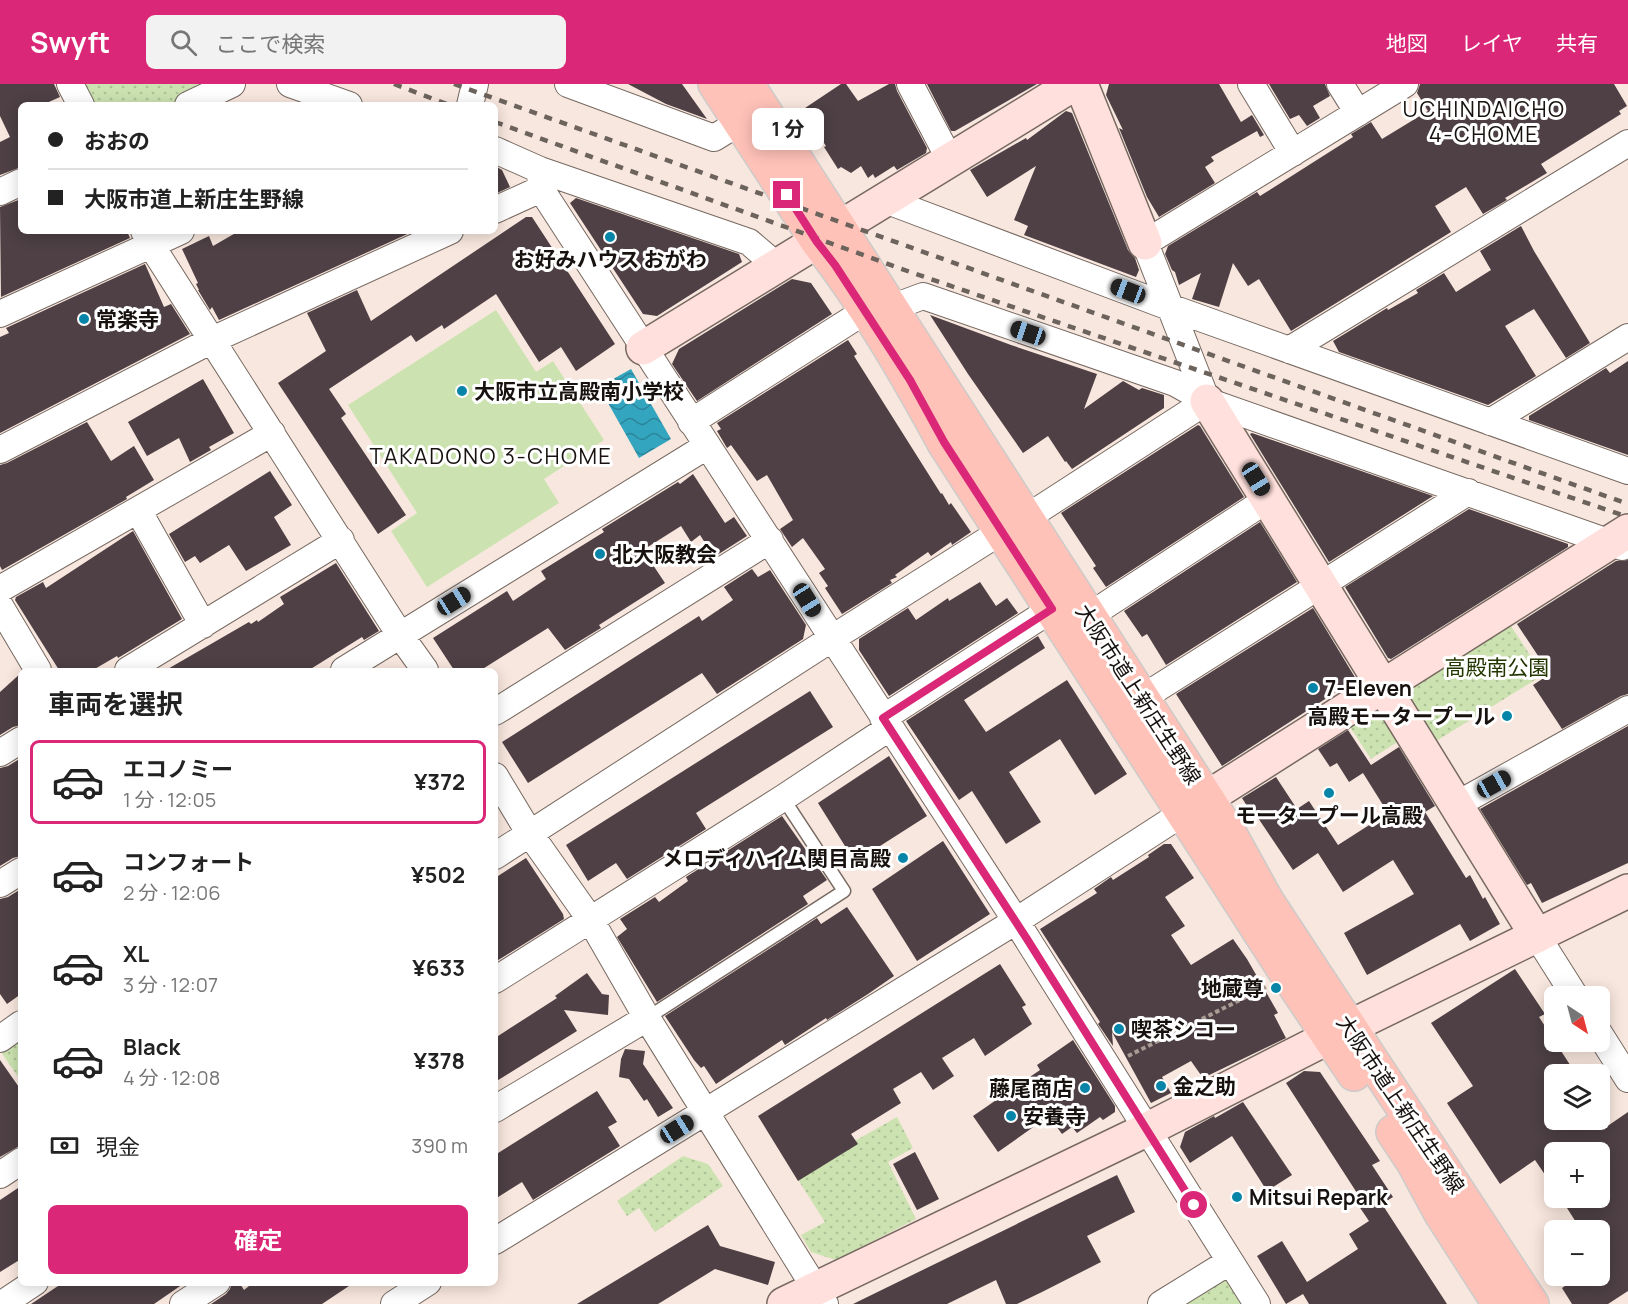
<!DOCTYPE html>
<html lang="ja">
<meta charset="utf-8">
<style>
body{margin:0;font-family:Manrope,"Noto Sans JP",sans-serif;background:#f2f2f2;color:#222;height:100vh;display:flex;flex-direction:column;font-size:22px;white-space:nowrap}
*{box-sizing:border-box;margin:0}
p{font-size:20px;color:#767676}
.icon{flex:none;width:33px;height:33px;fill:none;stroke:currentColor;stroke-width:2;stroke-linecap:round;stroke-linejoin:round}
.map{position:relative;flex:1;overflow:hidden}
.sheet{position:absolute;left:18px;top:584px;width:480px;height:618px;display:flex;flex-direction:column;background:#fff;border-radius:9px;box-shadow:0 3px 15px #0003}
.sheet>*{flex:none}
.hud{position:absolute;left:18px;top:18px;width:480px;height:132px;border-radius:9px;box-shadow:0 3px 15px #0003;display:grid;align-content:center;height:132px;padding:0 30px;background:#fff}
.needle{width:39px;rotate:144deg}
.fabs{position:absolute;left:1544px;top:902px;display:grid;gap:12px}
.fabs a{display:grid;place-items:center;width:66px;height:66px;border-radius:9px;background:#fff;box-shadow:0 3px 15px #0003;font-size:30px}
.end{position:absolute;width:27px;height:27px;margin:-14px;border:8px solid #db2777;background:#fff;box-shadow:0 0 0 3px #fff}
.from{border-radius:50%}
.bubble{position:absolute;height:42px;border-radius:9px;background:#fff;box-shadow:0 3px 15px #0003;font-size:20px;font-weight:700;line-height:42px;text-align:center}
.car{position:absolute;width:18px;height:36px;margin:-18px -9px;border-radius:8px;box-shadow:0 0 4px 2px #0007;background:linear-gradient(#222 24%,#8ab4d8 0 40%,#222 0 76%,#8ab4d8 0 86%,#222 0)}
.hud b{display:flex;align-items:center;gap:21px;height:57px;font-size:22px}
.hud b+b{border-top:2px solid #e0e0e0}
.hud i{width:15px;height:15px;background:#222}
ul{padding:0;list-style:none}
li{display:flex;align-items:center;gap:18px;height:84px;margin:0 12px 9px;padding:0 18px;border:3px solid transparent;border-radius:9px}
li div{flex:1}
li b{display:block;font-size:22px}
li em{font-style:normal;font-weight:700}
li.on{border-color:#db2777}
li>.icon{width:54px;height:54px;stroke-width:1.5}
h2{padding:0 30px;font-size:27px;line-height:72px}
.pay{display:flex;align-items:center;gap:15px;height:66px;padding:0 30px;font-size:22px}
.pay p{margin-inline-start:auto}
.primary-button{display:flex;gap:12px;margin-top:auto;padding:12px 30px}
.primary-button a{flex:1;height:69px;border-radius:9px;background:#db2777;color:#fff;font-size:24px;font-weight:700;line-height:69px;text-align:center}
header{display:flex;align-items:center;gap:36px;box-sizing:border-box;height:84px;padding:0 30px;background:#db2777;color:#fff}
header strong{font-size:28px}
nav{display:flex;gap:33px;margin-inline-start:auto;font-size:21px}
.search{width:420px;height:54px;background:#f2f2f2;display:flex;align-items:center;gap:15px;box-sizing:border-box;padding:0 21px;border-radius:9px;color:#767676;font-size:22px}
.map>svg:first-child{display:block}
.grass{fill:#cce3b1}
.park{fill:url(#park-dots)}
.water{fill:url(#water-waves)}
.building{fill:#4e4045}
.lines{fill:none;stroke-linecap:round;stroke-linejoin:round}
.lane-casing{stroke:#776961;stroke-width:15}
.street-casing{stroke:#776961;stroke-width:28}
.secondary-casing{stroke:#776961;stroke-width:36}
.primary-casing{stroke:#cccbca;stroke-width:36}
.path{stroke:#a89b94;stroke-width:4;stroke-dasharray:4.5 3;stroke-linecap:butt}
.lane{stroke:#fff;stroke-width:12}
.street{stroke:#fff;stroke-width:26}
.secondary{stroke:#ffe0dc;stroke-width:33}
.primary{stroke:#ffc2b9;stroke-width:33}
.rail{stroke:#6c635d;stroke-width:4.5;stroke-dasharray:8 8;stroke-linecap:butt}
.route{stroke:#db2777;stroke-width:8}
.poi-dot{fill:#0785a9;stroke:#fff;stroke-width:2}
.labels{text-anchor:middle;dominant-baseline:central;stroke-width:6;stroke-linejoin:round;paint-order:stroke}
.poi-label{font-size:21px;font-weight:bold;fill:#17120f;stroke:#fff;text-anchor:start}
.park-label{font-size:21px;fill:#243600;stroke:#fff}
.street-label{font-size:21px;fill:#17120f;stroke:#fff}
.neighbourhood-label{font-size:22px;letter-spacing:1.5px;fill:#17120f;stroke:#fff}
</style>
<header>
<strong>Swyft</strong>
<div class="search"><svg class="icon" aria-label="search" viewBox="0 0 24 24"><circle cx="10" cy="10" r="6"/><path d="M15 15l6 6"/></svg>ここで検索</div>
<nav><a>地図</a><a>レイヤ</a><a>共有</a></nav>
</header>
<div class="map">
<svg width="1628" height="1220" viewBox="0 0 1628 1220">
<defs>
<pattern id="park-dots" width="8" height="8" patternUnits="userSpaceOnUse" patternTransform="scale(1.5)"><rect width="8" height="8" fill="#cce3b1"/><path d="M2 2h.1M6 6h.1" fill="none" stroke="#aec297" stroke-width="1.8" stroke-linecap="round"/></pattern>
<pattern id="water-waves" width="16" height="10" patternUnits="userSpaceOnUse" patternTransform="scale(1.5)"><rect width="16" height="10" fill="#34a5bf"/><path d="M0 5q4-4 8 0t8 0" fill="none" stroke="#2b859a"/></pattern>
</defs>
<rect width="100%" height="100%" fill="#f8e7de"/>
<path class="grass" d="M 496,226 L 536,288 L 553,277 L 604,356 L 544,395 L 559,419 L 427,503 L 391,447 L 417,429 L 348,321 Z"/>
<path class="park" d="M 83,0 L 212,0 L 169,21 L 94,21 Z
M 1509,539 L 1543,591 L 1433,659 L 1407,615 L 1411,602 Z
M 1374,624 L 1383,625 L 1402,655 L 1371,675 L 1348,640 Z
M 21,953 L 21,997 L 1,968 Z
M 897,1033 L 913,1064 L 888,1078 L 916,1135 L 836,1176 L 811,1168 L 801,1151 L 825,1138 L 795,1091 Z
M 683,1072 L 708,1080 L 723,1102 L 655,1148 L 639,1124 L 627,1132 L 617,1117 Z
M 1227,1194 L 1244,1220 L 1183,1220 Z"/>
<path class="water" d="M 631,285 L 671,355 L 639,374 L 599,303 Z"/>
<path class="building" d="M 0,0 L 54,0 L 60,13 L 42,21 L 21,21 L 21,83 L 0,91 L 0,58 L 10,53 L 0,32 Z
M 628,0 L 682,0 L 707,35 L 666,20 Z
M 841,0 L 846,0 L 858,17 L 889,0 L 895,0 L 897,7 L 927,64 L 926,69 L 897,86 L 894,82 L 875,94 L 873,90 L 868,94 L 861,82 L 851,89 L 841,83 L 838,85 L 824,63 L 826,62 L 802,26 Z
M 927,0 L 1037,0 L 955,47 L 951,47 Z
M 1109,0 L 1219,0 L 1241,38 L 1252,31 L 1264,51 L 1260,53 L 1257,47 L 1211,73 L 1214,77 L 1205,83 L 1215,99 L 1159,133 L 1147,113 L 1119,44 L 1123,46 L 1106,11 Z
M 1269,0 L 1325,0 L 1330,12 L 1313,22 L 1320,34 L 1307,42 L 1299,31 L 1290,35 Z
M 1420,0 L 1614,0 L 1627,22 L 1619,27 L 1621,30 L 1541,80 L 1547,89 L 1505,114 L 1507,116 L 1483,130 L 1466,103 L 1435,122 L 1451,148 L 1291,247 L 1259,195 L 1248,202 L 1233,179 L 1219,223 L 1192,215 L 1201,189 L 1179,201 L 1175,188 L 1172,186 L 1165,170 L 1168,162 L 1257,108 L 1260,112 L 1353,53 L 1351,50 L 1371,38 L 1382,55 L 1428,27 L 1417,9 Z
M 1066,27 L 1072,29 L 1128,166 L 1135,174 L 1139,186 L 1136,193 L 1024,151 L 1028,142 L 1014,136 L 1036,82 L 987,113 L 970,86 L 1026,54 L 1027,56 Z
M 495,82 L 502,86 L 510,103 L 495,110 Z
M 576,114 L 739,170 L 742,178 L 657,232 L 643,230 L 570,119 Z
M 21,115 L 21,147 L 127,147 L 130,154 L 1,213 L 0,123 Z
M 526,133 L 532,133 L 615,260 L 576,287 L 561,263 L 539,278 L 496,210 L 444,245 L 442,241 L 416,258 L 411,251 L 329,305 L 346,330 L 341,334 L 406,431 L 378,450 L 278,299 L 326,267 L 307,229 L 357,206 L 371,237 Z
M 1521,142 L 1534,167 L 1590,259 L 1566,274 L 1534,225 L 1505,242 L 1536,292 L 1488,321 L 1339,268 L 1333,257 L 1387,224 L 1388,226 L 1418,209 L 1416,206 L 1444,189 L 1456,208 L 1491,186 L 1480,167 Z
M 239,147 L 414,147 L 219,236 L 212,223 L 210,226 L 198,206 L 199,206 L 196,200 L 198,199 L 182,165 L 209,152 L 213,162 Z
M 145,180 L 164,223 L 171,220 L 190,250 L 0,349 L 0,253 L 9,249 L 6,244 Z
M 792,195 L 811,199 L 832,230 L 697,317 L 672,280 L 679,265 Z
M 930,231 L 1011,261 L 1097,290 L 1084,325 L 1123,297 L 1139,306 L 1142,304 L 1164,311 L 1164,324 L 1072,385 L 1066,377 L 1065,378 L 1048,352 L 1023,369 L 968,290 Z
M 848,256 L 857,270 L 854,272 L 941,410 L 942,409 L 949,421 L 951,419 L 971,448 L 952,461 L 951,458 L 931,472 L 928,468 L 895,491 L 897,493 L 890,496 L 892,499 L 842,530 L 825,504 L 828,502 L 819,489 L 825,485 L 803,454 L 792,463 L 780,445 L 793,436 L 767,391 L 757,397 L 731,361 L 727,364 L 717,347 L 721,345 L 717,339 Z
M 1628,277 L 1628,371 L 1529,336 L 1529,332 L 1606,284 L 1610,289 Z
M 203,295 L 234,349 L 209,363 L 211,366 L 190,378 L 179,354 L 147,372 L 128,338 Z
M 87,338 L 111,377 L 134,362 L 154,396 L 126,413 L 127,415 L 2,486 L 0,482 L 0,381 L 7,379 Z
M 1198,341 L 1200,342 L 1244,413 L 1106,503 L 1093,484 L 1096,482 L 1061,429 Z
M 1252,349 L 1433,412 L 1329,478 L 1250,350 Z
M 270,387 L 292,421 L 274,433 L 291,461 L 246,487 L 229,461 L 200,479 L 195,472 L 185,478 L 169,450 Z
M 693,390 L 725,439 L 734,433 L 747,452 L 714,473 L 700,451 L 691,458 L 681,442 L 643,466 L 665,499 L 599,541 L 601,544 L 565,566 L 548,544 L 481,586 L 454,586 L 433,554 L 507,507 L 513,517 L 546,495 L 541,487 L 604,448 L 602,445 L 678,398 L 680,400 Z
M 1469,425 L 1568,460 L 1568,463 L 1391,575 L 1388,574 L 1345,503 Z
M 1260,438 L 1297,498 L 1166,581 L 1147,550 L 1142,553 L 1124,527 Z
M 133,447 L 182,535 L 118,574 L 117,572 L 93,586 L 59,586 L 15,516 L 16,513 L 43,498 L 46,504 Z
M 1628,476 L 1628,610 L 1621,612 L 1562,645 L 1533,601 L 1550,590 L 1517,540 L 1616,477 Z
M 336,479 L 379,547 L 364,556 L 362,553 L 309,586 L 166,586 L 249,538 L 251,540 L 257,536 L 258,538 L 284,520 L 280,513 Z
M 752,485 L 758,493 L 770,486 L 806,541 L 803,555 L 717,610 L 702,589 L 528,699 L 502,658 L 699,532 L 702,537 L 733,516 L 724,503 Z
M 980,498 L 996,522 L 1007,514 L 1018,529 L 889,612 L 859,566 L 859,555 L 908,524 L 916,536 L 948,514 L 949,517 Z
M 1313,524 L 1356,595 L 1222,682 L 1176,610 Z
M 1038,552 L 1045,564 L 964,616 L 986,648 L 1067,596 L 1127,690 L 1095,711 L 1060,655 L 1009,688 L 1041,738 L 1006,760 L 972,707 L 959,716 L 906,637 Z
M 21,589 L 21,641 L 13,643 L 0,651 L 0,608 Z
M 810,607 L 833,643 L 696,729 L 706,745 L 627,795 L 616,779 L 588,797 L 566,761 Z
M 1628,642 L 1628,779 L 1542,819 L 1531,799 L 1527,801 L 1480,725 Z
M 1348,646 L 1371,681 L 1399,663 L 1435,722 L 1425,728 L 1466,794 L 1470,791 L 1483,815 L 1485,813 L 1500,840 L 1470,857 L 1460,840 L 1367,891 L 1344,849 L 1414,810 L 1393,776 L 1343,808 L 1318,769 L 1293,786 L 1254,728 L 1252,730 L 1242,714 L 1276,693 L 1297,725 L 1309,717 L 1338,761 L 1388,729 L 1363,689 L 1349,698 L 1337,679 L 1330,683 L 1318,665 Z
M 889,672 L 927,732 L 855,778 L 818,719 Z
M 21,674 L 21,772 L 13,774 L 0,782 L 0,684 L 8,682 Z
M 782,732 L 827,796 L 803,812 L 808,820 L 657,918 L 617,853 L 627,845 L 620,835 L 655,813 L 659,818 L 688,797 L 686,793 Z
M 943,757 L 990,830 L 917,877 L 872,805 Z
M 1164,760 L 1171,760 L 1194,794 L 1165,813 L 1185,842 L 1171,851 L 1191,881 L 1233,855 L 1247,875 L 1278,929 L 1274,931 L 1286,954 L 1203,994 L 1191,977 L 1162,993 L 1171,1009 L 1151,1019 L 1112,948 L 1113,962 L 1098,940 L 1100,938 L 1040,845 L 1097,809 L 1094,805 L 1111,793 L 1113,796 L 1149,773 L 1148,771 Z
M 526,774 L 563,830 L 564,835 L 495,878 L 495,794 Z
M 21,805 L 21,910 L 7,920 L 0,910 L 0,815 L 8,813 Z
M 847,823 L 894,892 L 868,910 L 827,936 L 826,934 L 785,961 L 782,956 L 716,1000 L 704,982 L 701,984 L 694,976 L 665,932 L 817,834 L 821,840 Z
M 1000,880 L 1026,921 L 1022,923 L 1032,940 L 985,972 L 974,954 L 942,974 L 954,992 L 933,1006 L 921,988 L 893,1005 L 901,1019 L 851,1050 L 858,1060 L 798,1097 L 758,1032 Z
M 1515,885 L 1545,930 L 1539,933 L 1576,990 L 1554,990 L 1554,1035 L 1605,1035 L 1609,1041 L 1628,1028 L 1628,1207 L 1608,1220 L 1572,1220 L 1562,1204 L 1581,1191 L 1599,1191 L 1599,1180 L 1604,1176 L 1599,1169 L 1599,1146 L 1581,1146 L 1560,1113 L 1599,1113 L 1599,1068 L 1554,1068 L 1554,1104 L 1535,1076 L 1500,1100 L 1447,1019 L 1473,1002 L 1431,939 Z
M 587,889 L 602,910 L 609,911 L 608,931 L 564,926 L 577,947 L 495,998 L 495,954 L 557,914 L 555,912 Z
M 1073,956 L 1115,1022 L 1115,1028 L 1103,1036 L 1100,1033 L 1077,1049 L 1072,1043 L 1062,1050 L 1049,1032 L 998,1068 L 973,1032 L 1040,986 L 1037,981 Z
M 625,965 L 645,967 L 643,980 L 673,1024 L 658,1033 L 647,1015 L 644,1017 L 629,995 L 619,993 L 621,975 Z
M 0,976 L 21,1006 L 21,1061 L 0,1073 Z
M 1304,987 L 1320,988 L 1380,1077 L 1372,1081 L 1393,1113 L 1382,1120 L 1447,1220 L 1309,1220 L 1303,1210 L 1286,1220 L 1257,1172 L 1282,1157 L 1307,1198 L 1358,1165 L 1349,1150 L 1369,1137 L 1352,1112 L 1357,1109 L 1286,999 Z
M 597,1007 L 617,1038 L 608,1043 L 620,1062 L 533,1116 L 522,1098 L 495,1115 L 495,1071 Z
M 1243,1018 L 1292,1091 L 1267,1107 L 1232,1052 L 1190,1079 L 1180,1063 L 1185,1048 L 1214,1032 L 1215,1034 Z
M 915,1068 L 939,1115 L 917,1126 L 893,1080 Z
M 1117,1091 L 1135,1128 L 1087,1152 L 1101,1178 L 1042,1208 L 1017,1220 L 1006,1220 L 996,1196 L 947,1220 L 853,1220 Z
M 21,1102 L 21,1175 L 0,1188 L 0,1116 Z
M 708,1141 L 720,1162 L 775,1178 L 768,1201 L 715,1185 L 658,1220 L 577,1220 Z
M 64,1198 L 186,1198 L 154,1220 L 31,1220 Z
M 232,1198 L 239,1198 L 244,1206 L 254,1198 L 355,1198 L 322,1220 L 211,1220 L 226,1210 L 230,1205 Z"/>
<g class="lines">
<g class="lane-casing">
<path id="lane" d="M 647,934 L 844,807 L 783,714"/>
</g>
<g class="street-casing">
<path id="street" d="M 70,0 L 81,21
M 290,0 L 349,21
M 568,0 L 714,54 L 740,38
M 910,0 L 950,76
M 1251,0 L 1293,69
M 1340,0 L 1358,29
M 188,21 L 232,0
M 470,21 L 475,0
M 495,66 L 540,86 L 749,158 L 777,182
M 540,86 L 541,105 L 1016,837 L 1257,1220
M 0,108 L 21,98
M 885,116 L 1172,224 L 1628,387
M 495,126 L 541,105
M 144,147 L 151,161 L 400,551 L 425,586
M 891,224 L 923,212 L 1175,299 L 1207,317 L 1622,463
M 0,230 L 181,147
M 1289,266 L 1628,59
M 691,338 L 865,227
M 1490,338 L 1628,253
M 0,366 L 212,256 L 450,147
M 138,426 L 203,541
M 0,505 L 272,349
M 0,522 L 38,586
M 1089,532 L 1268,415
M 128,586 L 341,456
M 344,586 L 707,362
M 1142,614 L 1468,408
M 495,628 L 770,456
M 883,634 L 1052,525
M 0,669 L 21,656
M 495,692 L 530,750 L 590,835 L 647,934 L 825,1220
M 1456,721 L 1628,625
M 495,772 L 831,555 L 986,457 L 1026,434 L 1207,317 L 1145,159 L 1405,0
M 0,800 L 21,787
M 1537,852 L 1575,912
M 495,896 L 783,714 L 889,644
M 1599,949 L 1628,995
M 0,955 L 21,940
M 495,1025 L 647,934
M 0,1091 L 21,1077
M 495,1157 L 1016,837 L 1183,729
M 2,1220 L 35,1198
M 183,1220 L 217,1198
M 394,1220 L 428,1198
M 1161,1220 L 1229,1178"/>
</g>
<g class="secondary-casing">
<path id="secondary" d="M 1081,0 L 1145,159
M 643,264 L 1074,0
M 1207,317 L 1537,852
M 1183,729 L 1628,447
M 784,1220 L 1148,1045 L 1329,953 L 1628,807"/>
</g>
<g class="primary-casing">
<path id="primary" d="M 715,0 L 817,157 C 866,220 906,289 944,359 L 1288,892 L 1354,990
M 747,0 L 1230,750 L 1267,817 L 1532,1220
M 1393,1048 L 1413,1078 L 1440,1128 L 1499,1220"/>
</g>
<path class="path" d="M 1128,972 L 1266,903"/>
<use href="#lane" class="lane"/>
<use href="#street" class="street"/>
<use href="#secondary" class="secondary"/>
<use href="#primary" class="primary"/>
<path class="rail" d="M 394,0 L 449,21
M 454,0 L 1628,420
M 495,38 L 913,189 L 1628,433"/>
</g>
<g class="lines">
<path class="route" d="M 787,111 L 817,158 L 835,181 L 910,296 L 944,358 L 1052,525 L 883,634 L 1027,855 L 1194,1121"/>
</g>
<g class="poi-dot">
<circle cx="610" cy="153" r="6"/>
<circle cx="84" cy="235" r="6"/>
<circle cx="462" cy="307" r="6"/>
<circle cx="600" cy="470" r="6"/>
<circle cx="1313" cy="604" r="6"/>
<circle cx="1507" cy="632" r="6"/>
<circle cx="1329" cy="709" r="6"/>
<circle cx="903" cy="774" r="6"/>
<circle cx="1276" cy="904" r="6"/>
<circle cx="1119" cy="945" r="6"/>
<circle cx="1161" cy="1002" r="6"/>
<circle cx="1085" cy="1004" r="6"/>
<circle cx="1011" cy="1032" r="6"/>
<circle cx="1237" cy="1113" r="6"/>
</g>
<g class="labels">
<g class="poi-label">
<text x="610" y="175" text-anchor="middle">お好みハウス おがわ</text>
<text x="96" y="235">常楽寺</text>
<text x="474" y="307">大阪市立高殿南小学校</text>
<text x="612" y="470">北大阪教会</text>
<text x="1325" y="604">7-Eleven</text>
<text x="1495" y="632" text-anchor="end">高殿モータープール</text>
<text x="1329" y="731" text-anchor="middle">モータープール高殿</text>
<text x="891" y="774" text-anchor="end">メロディハイム関目高殿</text>
<text x="1264" y="904" text-anchor="end">地蔵尊</text>
<text x="1131" y="945">喫茶シコー</text>
<text x="1173" y="1002">金之助</text>
<text x="1073" y="1004" text-anchor="end">藤尾商店</text>
<text x="1023" y="1032">安養寺</text>
<text x="1249" y="1113">Mitsui Repark</text>
</g>
<g class="park-label">
<text x="1497" y="583">高殿南公園</text>
</g>
<g class="street-label">
<text transform="translate(1139 610) rotate(57)">大阪市道上新庄生野線</text>
<text transform="translate(1401 1020) rotate(56)">大阪市道上新庄生野線</text>
</g>
<g class="neighbourhood-label">
<text x="1484" y="25">UCHINDAICHO<tspan x="1484" dy="25">4-CHOME</tspan></text>
<text x="491" y="372">TAKADONO 3-CHOME</text>
</g>
</g>
</svg>
<div class="fabs">
<a><svg class="needle" viewBox="-14 -14 28 28"><path d="M0-13l5 13h-10z" fill="#e53935"/><path d="M0 13l5-13h-10z" fill="#767676"/></svg></a>
<a><svg class="icon" aria-label="layers" viewBox="0 0 24 24"><path d="M12 4l9 5-9 5-9-5zM3 14l9 5 9-5"/></svg></a>
<a>+</a>
<a>−</a>
</div>
<i class="end from" style="left:1194px;top:1121px"></i>
<i class="end" style="left:787px;top:111px"></i>
<div class="bubble" style="left:752px;top:24px;width:72px">1 分</div>
<i class="car" style="left:1128px;top:207px;rotate:291deg"></i>
<i class="car" style="left:1028px;top:249px;rotate:289deg"></i>
<i class="car" style="left:1256px;top:395px;rotate:148deg"></i>
<i class="car" style="left:807px;top:516px;rotate:148deg"></i>
<i class="car" style="left:454px;top:517px;rotate:58deg"></i>
<i class="car" style="left:1494px;top:700px;rotate:61deg"></i>
<i class="car" style="left:677px;top:1045px;rotate:58deg"></i>
<div class="hud">
<b><i class="from"></i>おおの</b>
<b><i></i>大阪市道上新庄生野線</b>
</div>
<section class="sheet">
<h2>車両を選択</h2>
<ul>
<li class="on"><svg class="icon" aria-label="car" viewBox="0 0 24 24"><path d="M5 17H2v-5l4-1 3-4h7l3 4 3 1v5h-3M9 17h6M6 11h13"/><circle cx="7" cy="17" r="2"/><circle cx="17" cy="17" r="2"/></svg><div><b>エコノミー</b><p>1 分 · 12:05</p></div><em>¥372</em></li>
<li><svg class="icon" aria-label="car" viewBox="0 0 24 24"><path d="M5 17H2v-5l4-1 3-4h7l3 4 3 1v5h-3M9 17h6M6 11h13"/><circle cx="7" cy="17" r="2"/><circle cx="17" cy="17" r="2"/></svg><div><b>コンフォート</b><p>2 分 · 12:06</p></div><em>¥502</em></li>
<li><svg class="icon" aria-label="car" viewBox="0 0 24 24"><path d="M5 17H2v-5l4-1 3-4h7l3 4 3 1v5h-3M9 17h6M6 11h13"/><circle cx="7" cy="17" r="2"/><circle cx="17" cy="17" r="2"/></svg><div><b>XL</b><p>3 分 · 12:07</p></div><em>¥633</em></li>
<li><svg class="icon" aria-label="car" viewBox="0 0 24 24"><path d="M5 17H2v-5l4-1 3-4h7l3 4 3 1v5h-3M9 17h6M6 11h13"/><circle cx="7" cy="17" r="2"/><circle cx="17" cy="17" r="2"/></svg><div><b>Black</b><p>4 分 · 12:08</p></div><em>¥378</em></li>
</ul>
<div class="pay"><svg class="icon" aria-label="cash" viewBox="0 0 24 24"><path d="M3 7h18v10H3z"/><circle cx="12" cy="12" r="2"/></svg>現金<p>390 m</p></div>
<div class="primary-button"><a>確定</a></div>
</section>
</div>
